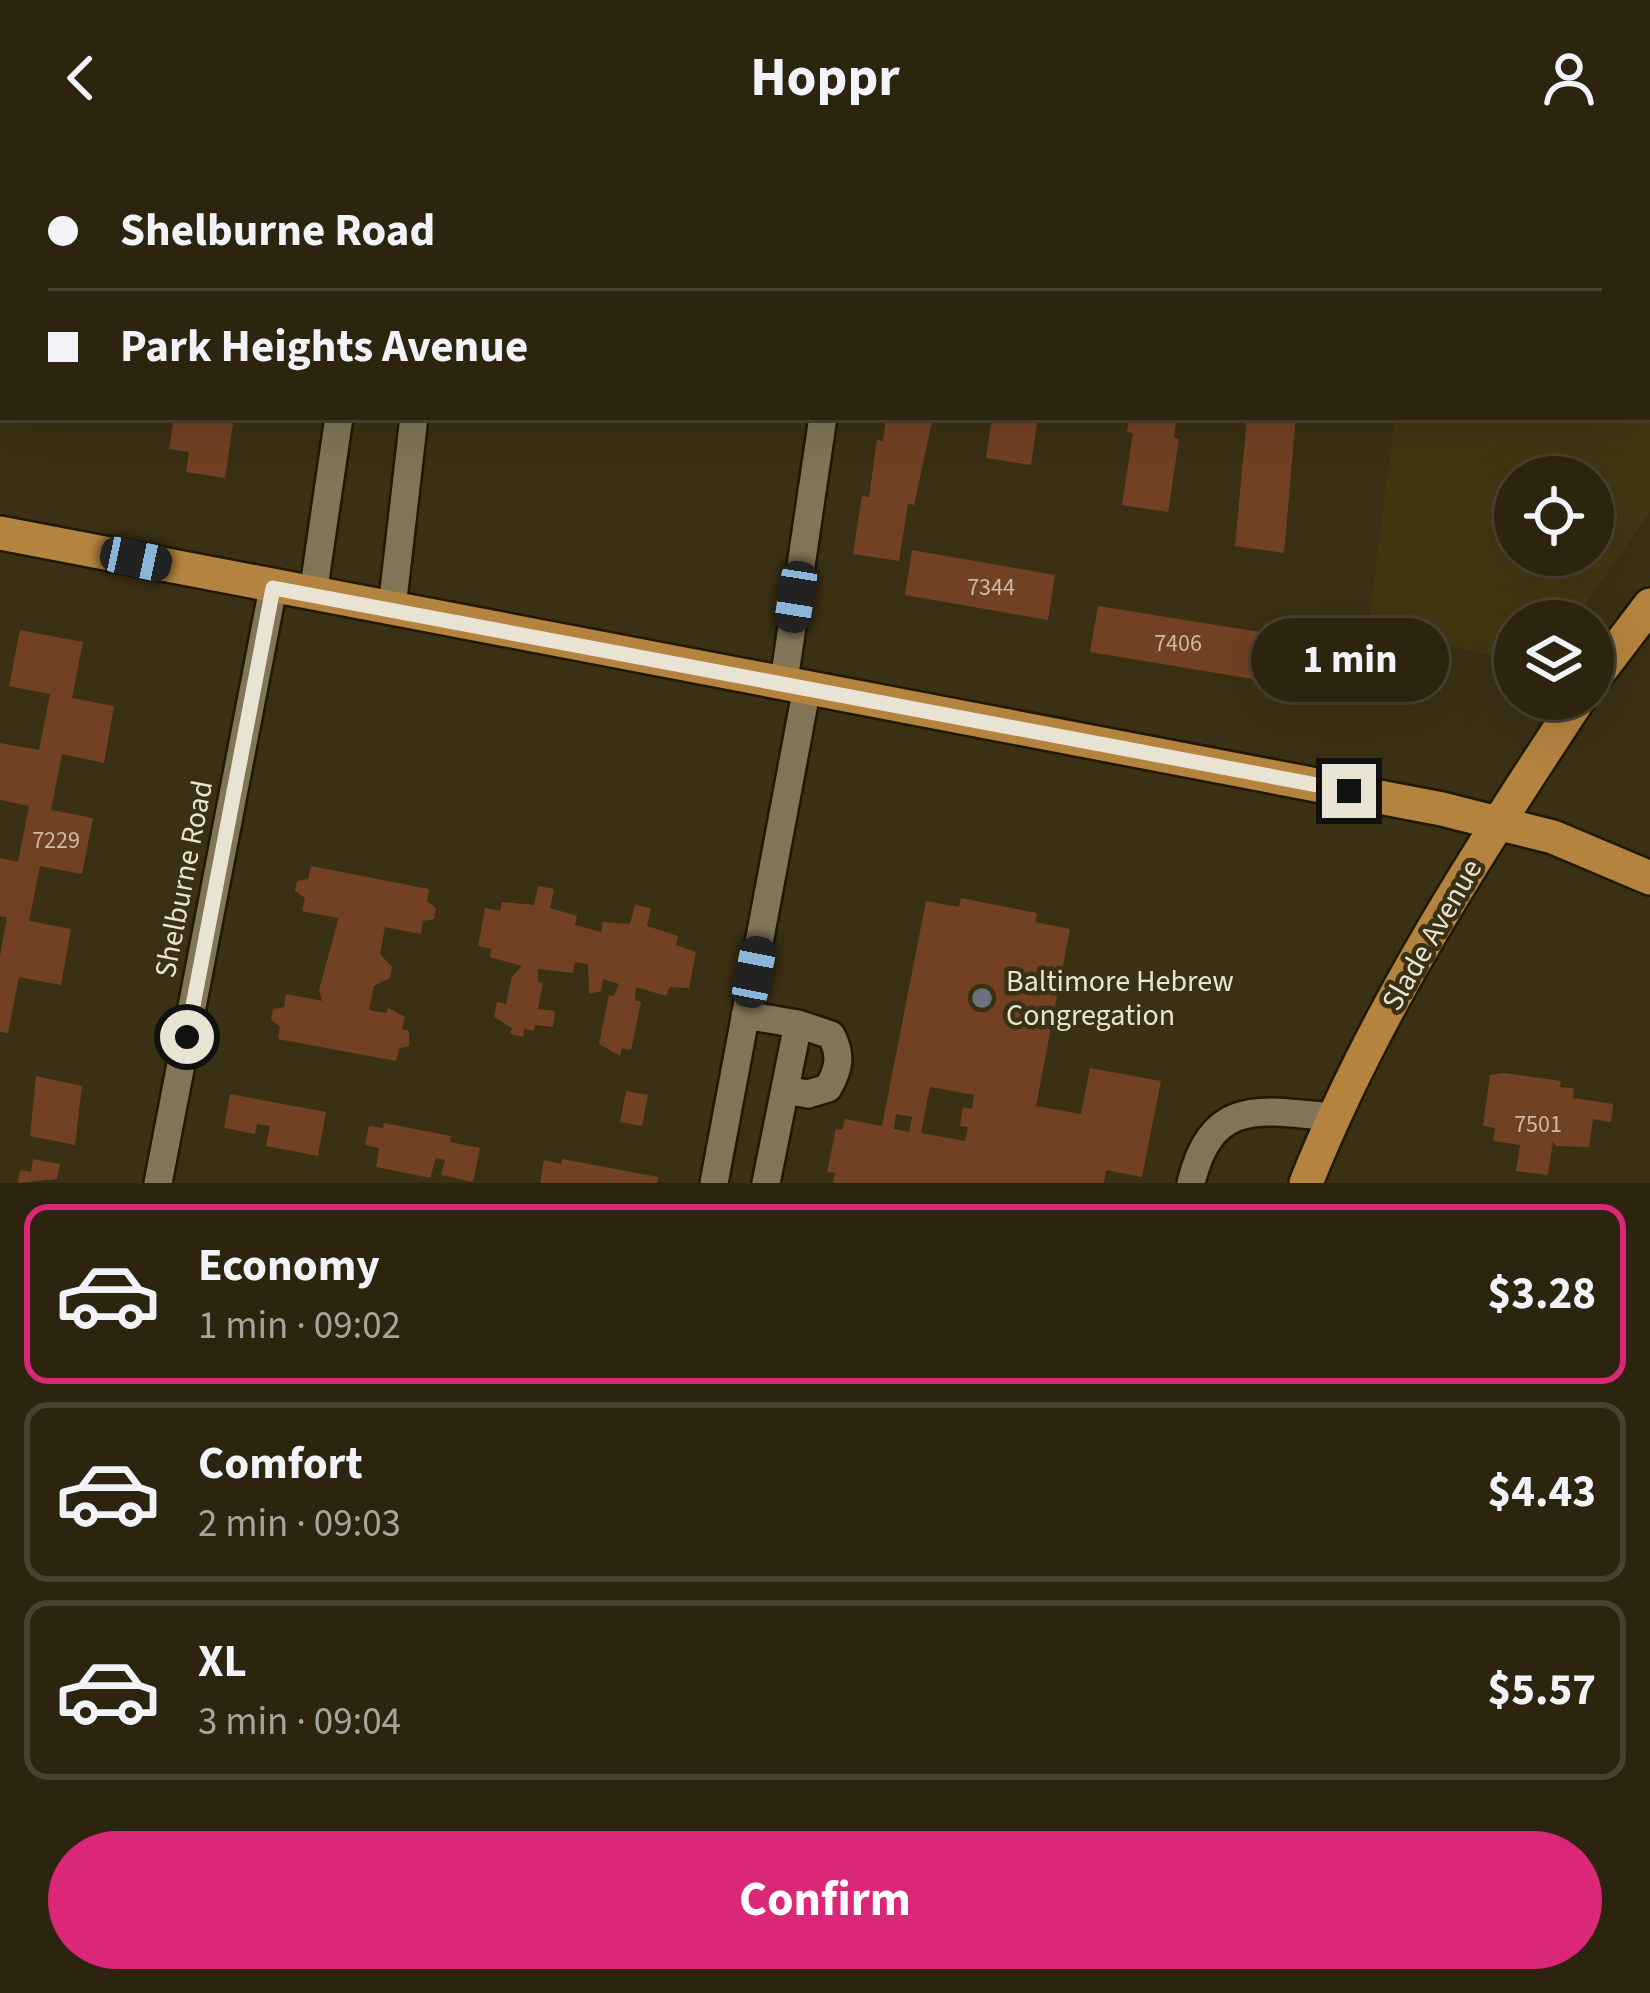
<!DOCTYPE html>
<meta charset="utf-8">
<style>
body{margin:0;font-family:"Source Sans 3",sans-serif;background:#342c18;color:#f1f3f6;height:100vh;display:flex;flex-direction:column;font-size:45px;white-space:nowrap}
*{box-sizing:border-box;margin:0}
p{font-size:39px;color:#a6a49e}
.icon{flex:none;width:66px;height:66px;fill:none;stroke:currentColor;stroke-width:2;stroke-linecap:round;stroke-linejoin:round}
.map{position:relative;height:1027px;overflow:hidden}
.details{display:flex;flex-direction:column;background:#2c240f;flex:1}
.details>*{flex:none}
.banner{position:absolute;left:0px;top:0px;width:1650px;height:264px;box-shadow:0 12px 48px #0002,0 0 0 3px #48412f;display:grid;align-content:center;height:264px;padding:0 48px;background:#2c240f}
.controls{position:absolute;left:1494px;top:300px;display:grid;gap:24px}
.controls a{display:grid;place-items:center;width:120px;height:120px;border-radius:50%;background:#2c240f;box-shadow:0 12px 48px #0002,0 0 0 3px #48412f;font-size:60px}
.end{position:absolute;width:54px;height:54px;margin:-27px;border:15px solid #e9e3d3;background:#111;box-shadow:0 0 0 6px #111}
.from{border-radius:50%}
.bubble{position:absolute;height:84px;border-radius:42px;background:#2c240f;box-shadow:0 12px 48px #0002,0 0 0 3px #48412f;font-size:39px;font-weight:700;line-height:84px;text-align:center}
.car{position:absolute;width:36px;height:72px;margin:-36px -18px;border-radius:15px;box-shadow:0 0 9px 3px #0007;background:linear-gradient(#222 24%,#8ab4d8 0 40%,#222 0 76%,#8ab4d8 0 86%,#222 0)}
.banner b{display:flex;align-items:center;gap:42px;height:114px;font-size:45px}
.banner b+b{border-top:3px solid #48412f}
.banner i{width:30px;height:30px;background:#f1f3f6}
ul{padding:21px 0 0;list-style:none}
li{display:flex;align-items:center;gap:36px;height:180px;margin:0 24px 18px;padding:0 24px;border:6px solid #48412f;border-radius:24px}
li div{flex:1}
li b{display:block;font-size:45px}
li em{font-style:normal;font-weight:700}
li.current{border-color:#db2777}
li>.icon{width:108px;height:108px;stroke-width:1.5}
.button{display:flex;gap:24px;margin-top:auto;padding:24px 48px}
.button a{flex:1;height:138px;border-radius:72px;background:#db2777;color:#fff;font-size:48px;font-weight:700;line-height:138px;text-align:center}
header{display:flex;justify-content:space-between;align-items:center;height:156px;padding:0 48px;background:#2c240f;font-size:54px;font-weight:700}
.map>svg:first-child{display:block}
.built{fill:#433712;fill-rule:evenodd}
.building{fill:#724123;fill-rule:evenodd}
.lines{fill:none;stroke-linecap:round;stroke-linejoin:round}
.minor-casing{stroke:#211800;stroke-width:32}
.major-casing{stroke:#211800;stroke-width:38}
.minor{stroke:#807557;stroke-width:27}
.major{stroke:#b4833f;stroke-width:33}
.route{stroke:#e9e3d3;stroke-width:15}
.worship-dot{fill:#6b7280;stroke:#3a3014;stroke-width:4.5}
.labels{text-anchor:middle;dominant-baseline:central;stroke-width:9;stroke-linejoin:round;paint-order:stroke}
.number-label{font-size:24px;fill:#cbbaa7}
.street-label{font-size:30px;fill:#e9e3d3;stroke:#3a3014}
.poi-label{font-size:30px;fill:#e9e3d3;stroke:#3a3014;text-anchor:start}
</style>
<header><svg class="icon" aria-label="back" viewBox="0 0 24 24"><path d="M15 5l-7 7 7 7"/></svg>Hoppr<svg class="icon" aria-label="person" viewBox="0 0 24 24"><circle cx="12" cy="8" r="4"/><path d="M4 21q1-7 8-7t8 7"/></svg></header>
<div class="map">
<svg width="1650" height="1027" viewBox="0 0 1650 1027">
<rect width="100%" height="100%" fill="#3a3014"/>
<path class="built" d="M 1317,0 L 1650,0 L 1650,356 L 1574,465 L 1515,465 L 1515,504 L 1368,473 L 1395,261 L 1647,261 L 1647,3 ZM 1515,321 L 1593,321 L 1593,399 L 1515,399 Z"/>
<path class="building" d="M 174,261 L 234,261 L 225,322 L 186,316 L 189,296 L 169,293 Z
M 886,261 L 933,261 L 914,349 L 908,348 L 899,405 L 853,398 L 862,340 L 869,341 L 877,284 L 883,285 Z
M 992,261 L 1038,261 L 1031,309 L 986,302 Z
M 1130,261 L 1177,261 L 1174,282 L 1179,283 L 1168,356 L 1122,349 L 1133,277 L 1127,276 Z
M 1247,261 L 1296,261 L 1284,397 L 1235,390 Z
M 912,394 L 1055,419 L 1048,464 L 905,439 Z
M 1098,450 L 1290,481 L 1283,528 L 1090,496 Z
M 20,474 L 83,486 L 72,542 L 114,550 L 104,607 L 62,598 L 51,654 L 93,662 L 82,718 L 40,710 L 29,765 L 71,773 L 61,829 L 19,821 L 8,877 L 0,876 L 0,800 L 7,761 L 0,760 L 0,702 L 18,706 L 29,650 L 0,644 L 0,587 L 39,594 L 50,538 L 9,530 Z
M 311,710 L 429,733 L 427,745 L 436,752 L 434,763 L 423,765 L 421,778 L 385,771 L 380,798 L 392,811 L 390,822 L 374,830 L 369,854 L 386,857 L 388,852 L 405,861 L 402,873 L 409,875 L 409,890 L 399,893 L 396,905 L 278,883 L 280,871 L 271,864 L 273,853 L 284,851 L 286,838 L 322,845 L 319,834 L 337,768 L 338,762 L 302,755 L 305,742 L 295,735 L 297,725 L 308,723 Z
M 538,730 L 554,733 L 550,752 L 577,760 L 575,769 L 594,774 L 601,776 L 603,766 L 630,768 L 635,749 L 651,752 L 647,770 L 678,780 L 676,789 L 696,796 L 689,832 L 670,831 L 666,840 L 636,831 L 635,844 L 641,846 L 631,894 L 622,892 L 620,900 L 599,888 L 609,839 L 614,840 L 619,828 L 603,823 L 601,835 L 589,838 L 588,808 L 575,806 L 573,817 L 538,813 L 538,826 L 543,827 L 538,853 L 555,855 L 553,871 L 535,869 L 534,875 L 524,873 L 523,881 L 510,878 L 512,872 L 494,861 L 497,846 L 506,848 L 512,821 L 522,810 L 490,801 L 491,793 L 478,790 L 485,752 L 500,755 L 502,746 L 534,749 Z
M 961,742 L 1037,757 L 1035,766 L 1070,773 L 1036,950 L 1081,958 L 1090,912 L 1161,925 L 1142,1021 L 1106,1014 L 1104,1027 L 833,1027 L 835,1017 L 827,1016 L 836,973 L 842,974 L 845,963 L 882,970 L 926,745 L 959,751 ZM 930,931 L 974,939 L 972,953 L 963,951 L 960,970 L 968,971 L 965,985 L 921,977 ZM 896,958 L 912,961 L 909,976 L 894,973 Z
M 1504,917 L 1561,925 L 1560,931 L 1574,932 L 1573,942 L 1613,948 L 1611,966 L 1593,963 L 1589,991 L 1556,990 L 1553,985 L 1548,1019 L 1516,1015 L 1520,989 L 1493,985 L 1495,972 L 1483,970 L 1490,919 Z
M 36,920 L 82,930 L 75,989 L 30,980 Z
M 626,935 L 648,939 L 642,970 L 620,966 Z
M 230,938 L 326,956 L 318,1000 L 266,990 L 270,970 L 257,968 L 255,978 L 224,972 Z
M 384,967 L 451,980 L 450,986 L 480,992 L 473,1026 L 441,1019 L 445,1004 L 436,1002 L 430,1022 L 376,1011 L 379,992 L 365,989 L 369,970 L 383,972 Z
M 33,1003 L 60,1008 L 57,1023 L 18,1027 L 20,1014 L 31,1016 Z
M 562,1003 L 658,1021 L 657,1027 L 540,1027 L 544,1004 L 561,1008 Z"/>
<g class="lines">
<g class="minor-casing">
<path id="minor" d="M 395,3 L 396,0
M 475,3 L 476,0
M 862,3 L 863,0
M 313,438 L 339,261
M 392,452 L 414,261
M 784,525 L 823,261
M 745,859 L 798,868 L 766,1027
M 785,934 L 808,938 L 828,932 C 839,913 842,899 831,879 L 798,868
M 158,1027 L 273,432
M 714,1027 L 807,531
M 1191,1027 C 1212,941 1260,954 1332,961"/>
</g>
<g class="major-casing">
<path id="major" d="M 0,377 L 1442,653 L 1553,681 L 1650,722
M 1593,524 L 1650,449
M 1306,1027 C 1375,854 1477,698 1579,543"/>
</g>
<use href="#minor" class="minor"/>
<use href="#major" class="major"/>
</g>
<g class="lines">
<path class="route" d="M 187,881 L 273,432 L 1349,635"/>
</g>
<circle class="worship-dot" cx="982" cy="842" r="12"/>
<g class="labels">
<g class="number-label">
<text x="991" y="431">7344</text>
<text x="1178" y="487">7406</text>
<text x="56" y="684">7229</text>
<text x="1538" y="968">7501</text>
</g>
<g class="street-label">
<text transform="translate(184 723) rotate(-79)">Shelburne Road</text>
<text transform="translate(1432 779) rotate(-60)">Slade Avenue</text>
</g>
<g class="poi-label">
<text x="1006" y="825">Baltimore Hebrew<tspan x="1006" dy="34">Congregation</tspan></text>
</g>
</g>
</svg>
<div class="controls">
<a><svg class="icon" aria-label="locate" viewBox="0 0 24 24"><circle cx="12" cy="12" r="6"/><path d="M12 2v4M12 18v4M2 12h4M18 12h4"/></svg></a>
<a><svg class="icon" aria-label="layers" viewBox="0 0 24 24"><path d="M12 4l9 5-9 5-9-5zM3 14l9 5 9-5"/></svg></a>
</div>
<i class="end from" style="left:187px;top:881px"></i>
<i class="end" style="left:1349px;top:635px"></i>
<div class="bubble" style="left:1251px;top:462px;width:198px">1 min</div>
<i class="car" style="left:136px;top:403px;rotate:102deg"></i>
<i class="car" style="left:796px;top:441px;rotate:189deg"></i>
<i class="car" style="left:754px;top:816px;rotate:11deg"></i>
<div class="banner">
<b><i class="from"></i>Shelburne Road</b>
<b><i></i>Park Heights Avenue</b>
</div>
</div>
<section class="details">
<ul>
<li class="current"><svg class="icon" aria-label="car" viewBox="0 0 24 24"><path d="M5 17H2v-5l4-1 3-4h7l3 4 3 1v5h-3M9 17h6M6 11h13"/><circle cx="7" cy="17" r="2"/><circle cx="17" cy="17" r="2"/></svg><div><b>Economy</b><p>1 min · 09:02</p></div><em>$3.28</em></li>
<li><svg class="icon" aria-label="car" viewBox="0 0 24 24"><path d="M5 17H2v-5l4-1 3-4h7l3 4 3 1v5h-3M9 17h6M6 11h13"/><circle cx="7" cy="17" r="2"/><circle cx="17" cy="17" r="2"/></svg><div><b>Comfort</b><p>2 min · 09:03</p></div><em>$4.43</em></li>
<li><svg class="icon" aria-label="car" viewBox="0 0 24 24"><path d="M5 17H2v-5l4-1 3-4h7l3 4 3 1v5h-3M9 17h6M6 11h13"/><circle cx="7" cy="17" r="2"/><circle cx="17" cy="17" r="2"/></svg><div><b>XL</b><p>3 min · 09:04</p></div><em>$5.57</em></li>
</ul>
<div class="button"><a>Confirm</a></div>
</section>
